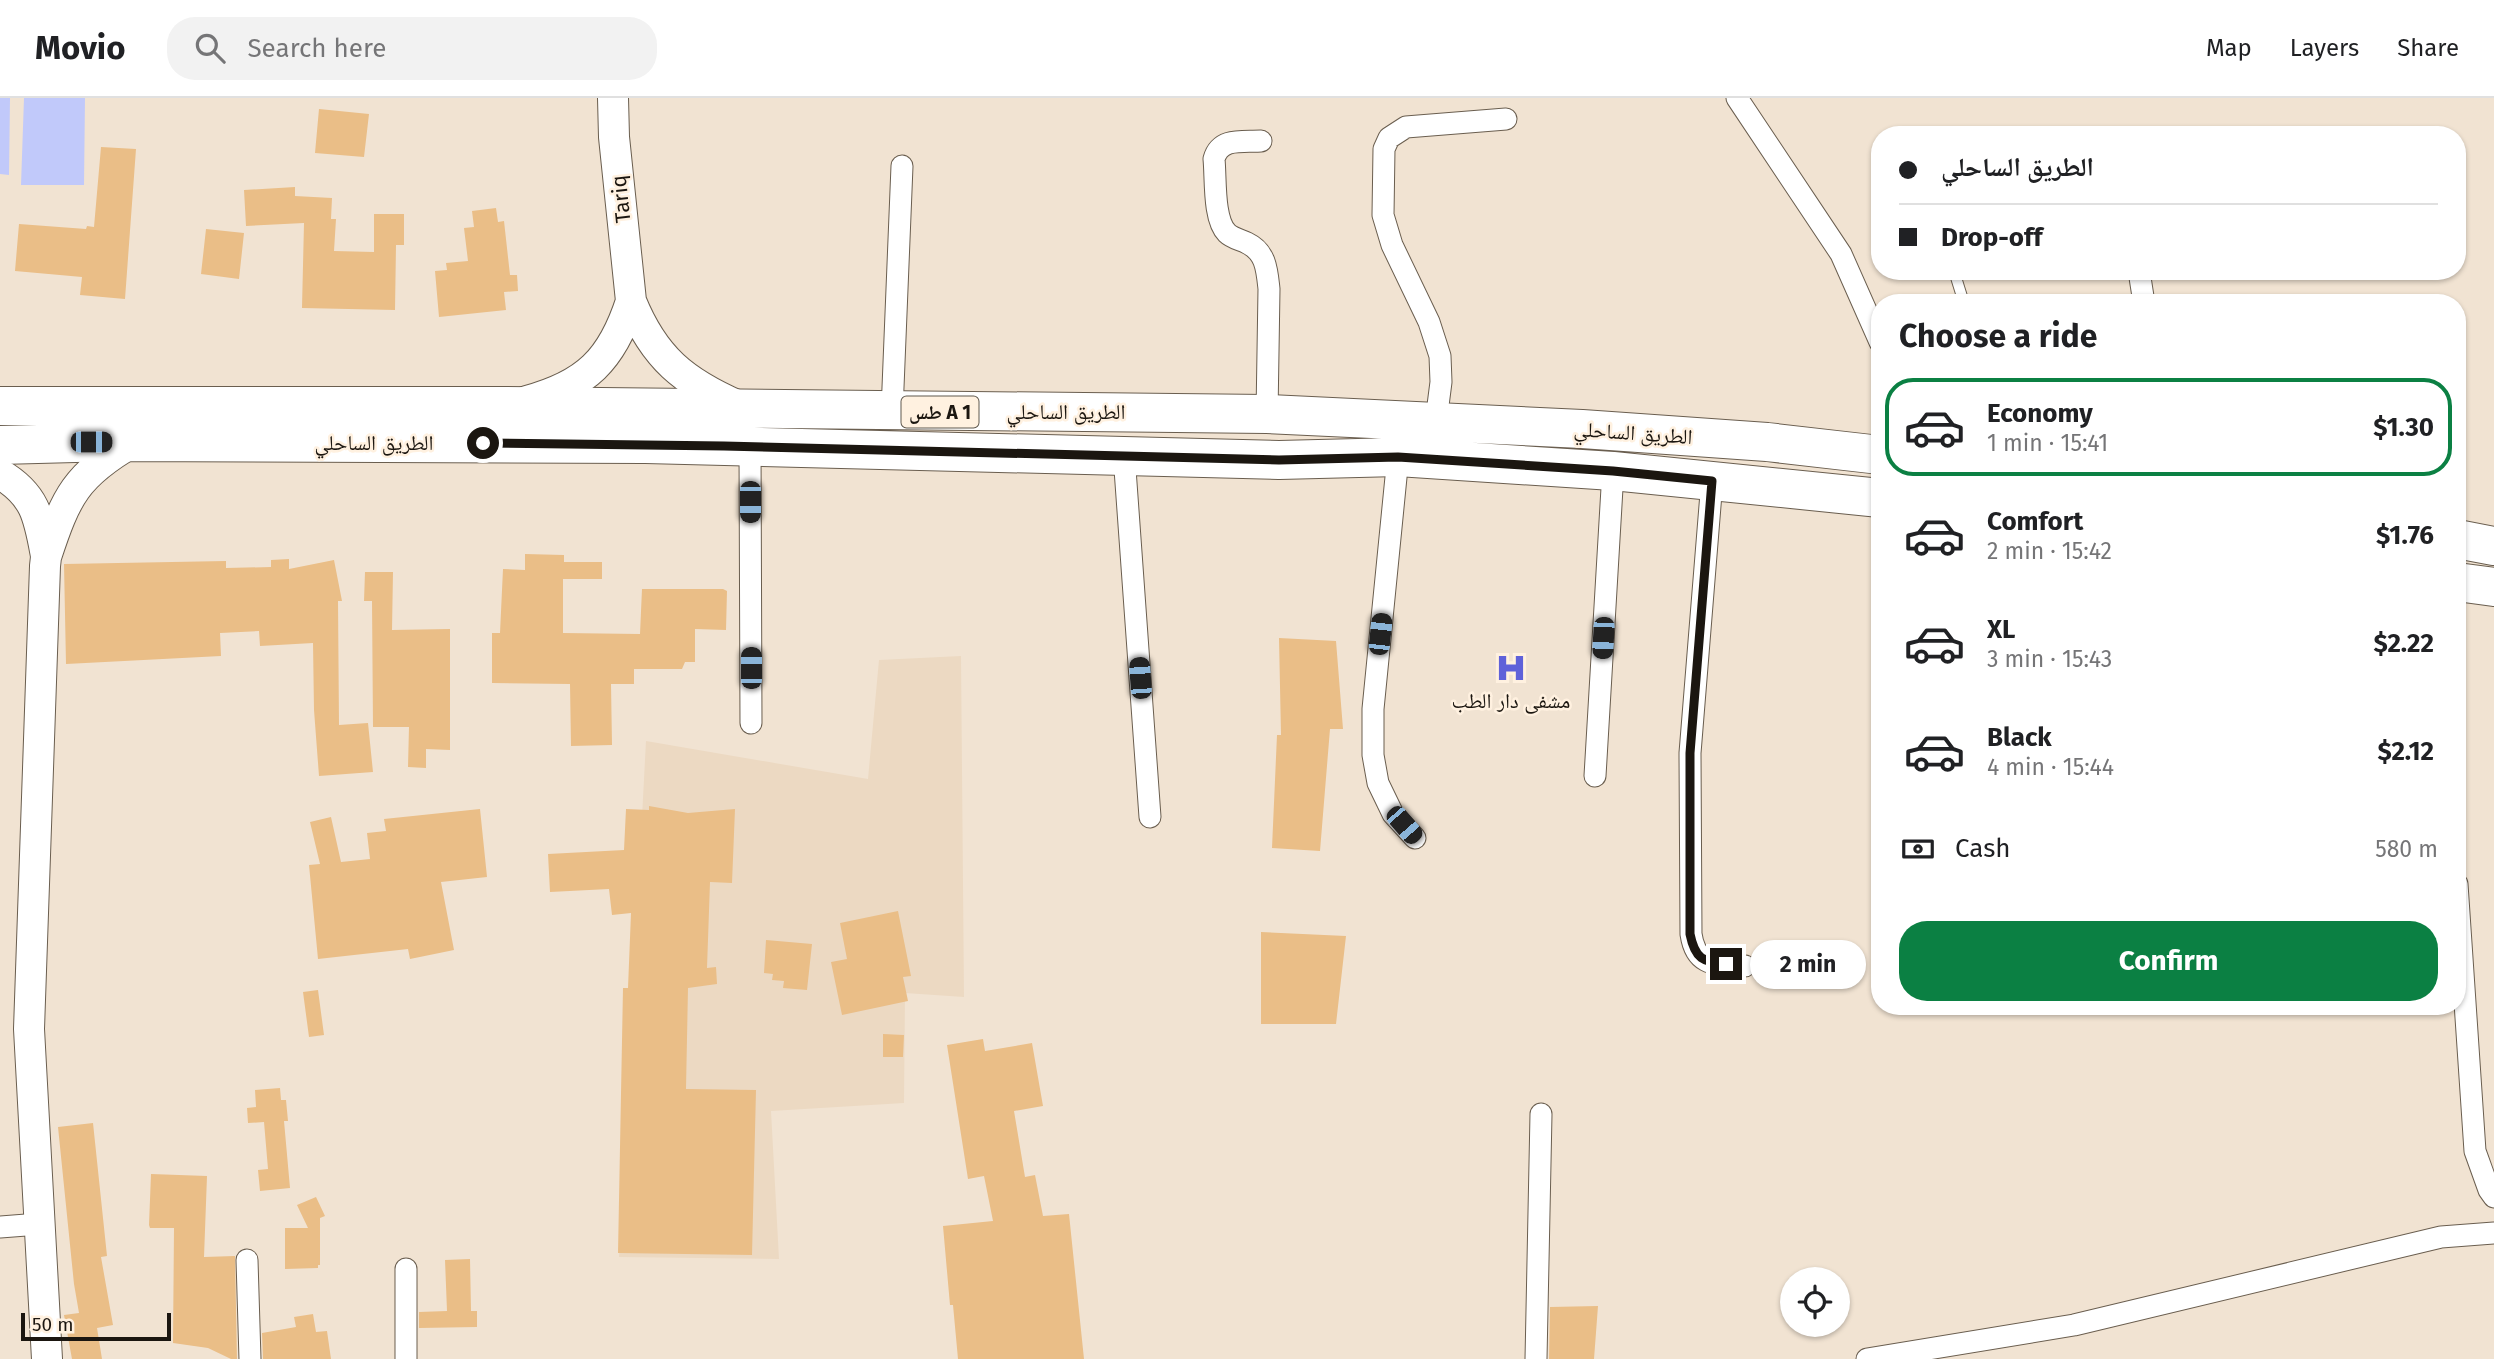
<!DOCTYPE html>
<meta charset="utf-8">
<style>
body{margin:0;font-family:"Fira Sans","Noto Naskh Arabic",sans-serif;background:#f2f2f2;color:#202124;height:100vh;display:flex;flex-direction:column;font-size:26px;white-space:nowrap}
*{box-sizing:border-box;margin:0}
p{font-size:23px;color:#757577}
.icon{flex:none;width:38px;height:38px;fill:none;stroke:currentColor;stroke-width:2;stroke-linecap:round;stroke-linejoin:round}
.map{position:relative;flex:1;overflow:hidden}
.details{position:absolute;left:1871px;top:196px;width:595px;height:721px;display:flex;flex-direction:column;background:#fff;border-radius:28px;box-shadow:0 2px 5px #0004}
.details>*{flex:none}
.banner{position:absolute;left:1871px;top:28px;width:595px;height:154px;border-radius:28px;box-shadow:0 2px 5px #0004;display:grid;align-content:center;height:154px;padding:0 28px;background:#fff}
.controls{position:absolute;left:1780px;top:1169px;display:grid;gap:14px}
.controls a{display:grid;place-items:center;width:70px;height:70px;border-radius:50%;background:#fff;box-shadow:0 2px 5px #0004;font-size:35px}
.scale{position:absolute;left:21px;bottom:18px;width:150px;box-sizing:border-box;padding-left:7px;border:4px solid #1b1610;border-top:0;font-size:19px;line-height:24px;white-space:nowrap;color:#1b1610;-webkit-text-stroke:5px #fff1e0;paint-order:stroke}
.end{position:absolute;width:32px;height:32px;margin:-16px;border:9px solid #1b1610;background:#fff;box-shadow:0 0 0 4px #fff}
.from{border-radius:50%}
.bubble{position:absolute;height:49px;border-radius:24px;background:#fff;box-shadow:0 2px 5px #0004;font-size:23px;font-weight:700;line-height:49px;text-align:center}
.car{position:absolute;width:21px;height:42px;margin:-21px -10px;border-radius:9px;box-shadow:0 0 5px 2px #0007;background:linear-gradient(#222 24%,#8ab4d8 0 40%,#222 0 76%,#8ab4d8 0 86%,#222 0)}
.banner b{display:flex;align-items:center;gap:24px;height:66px;font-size:26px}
.banner b+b{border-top:2px solid #e0e0e0}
.banner i{width:18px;height:18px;background:#202124}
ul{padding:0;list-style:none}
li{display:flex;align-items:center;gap:21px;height:98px;margin:0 14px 10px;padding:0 14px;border:4px solid transparent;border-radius:28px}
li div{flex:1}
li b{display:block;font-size:26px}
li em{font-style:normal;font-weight:700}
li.active{border-color:#0b8043}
li>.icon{width:63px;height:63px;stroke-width:1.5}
h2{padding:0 28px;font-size:32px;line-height:84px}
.pay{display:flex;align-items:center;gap:18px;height:77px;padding:0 28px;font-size:26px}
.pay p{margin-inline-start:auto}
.primary-button{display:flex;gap:14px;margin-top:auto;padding:14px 28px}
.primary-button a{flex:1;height:80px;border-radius:28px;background:#0b8043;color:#fff;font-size:28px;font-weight:700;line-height:80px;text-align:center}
header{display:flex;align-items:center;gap:42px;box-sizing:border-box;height:98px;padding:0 35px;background:#fff;border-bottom:2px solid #e0e0e0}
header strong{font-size:33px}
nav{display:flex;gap:38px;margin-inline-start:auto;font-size:24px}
.search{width:490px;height:63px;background:#f2f2f2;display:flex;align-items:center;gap:18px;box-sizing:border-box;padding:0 24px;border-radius:28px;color:#757577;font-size:26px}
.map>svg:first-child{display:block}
.built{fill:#ecd9c2}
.green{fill:#c1c9fa}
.building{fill:#eabe87}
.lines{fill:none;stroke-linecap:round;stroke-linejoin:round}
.lane-casing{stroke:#6a5e4f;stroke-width:12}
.street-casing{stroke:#6a5e4f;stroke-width:23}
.secondary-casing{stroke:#6a5e4f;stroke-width:32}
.highway-casing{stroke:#6a5e4f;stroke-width:40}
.lane{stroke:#fff;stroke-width:10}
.street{stroke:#fff;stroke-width:21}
.secondary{stroke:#fff;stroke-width:30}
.highway{stroke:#fff;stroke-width:38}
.route{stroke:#1b1610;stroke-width:9}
.labels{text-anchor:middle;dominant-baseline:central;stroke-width:5;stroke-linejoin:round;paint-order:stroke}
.shield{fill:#fff1e0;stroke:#5f584e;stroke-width:2}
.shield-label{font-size:19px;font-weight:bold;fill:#1b1610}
.street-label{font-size:21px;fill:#1b1610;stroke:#fff1e0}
.poi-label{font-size:21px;fill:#1b1610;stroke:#fff1e0}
</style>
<header>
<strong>Movio</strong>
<div class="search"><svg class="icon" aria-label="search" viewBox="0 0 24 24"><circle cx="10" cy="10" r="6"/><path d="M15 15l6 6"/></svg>Search here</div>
<nav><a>Map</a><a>Layers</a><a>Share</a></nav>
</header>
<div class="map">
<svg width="2494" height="1261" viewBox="0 0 2494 1261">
<rect width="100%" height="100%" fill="#f1e3d2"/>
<path class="built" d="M 961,558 L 964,899 L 905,895 L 904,1005 L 771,1013 L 779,1161 L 619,1159 L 646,643 L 868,681 L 879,562 Z"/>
<path class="green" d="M 0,0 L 10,0 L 9,77 L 0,76 Z
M 24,0 L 85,0 L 84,87 L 21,87 Z"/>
<path class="building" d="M 319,11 L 369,16 L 364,59 L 315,55 Z
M 101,49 L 136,51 L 125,201 L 80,197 L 82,179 L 15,173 L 19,126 L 86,131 L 87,128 L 94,129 Z
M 295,89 L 295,98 L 332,100 L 331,121 L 336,121 L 334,153 L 374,154 L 374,116 L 404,116 L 404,147 L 396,147 L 395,212 L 302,210 L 304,125 L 246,128 L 244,92 Z
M 496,110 L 498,124 L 504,123 L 510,177 L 517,177 L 518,193 L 504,194 L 506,212 L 439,219 L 435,173 L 447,172 L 446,165 L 468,163 L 464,130 L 474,129 L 472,113 Z
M 206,131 L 244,135 L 239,181 L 201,176 Z
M 525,456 L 564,457 L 564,464 L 602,464 L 602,481 L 563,481 L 563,535 L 640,536 L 642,491 L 723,491 L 727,493 L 726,532 L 695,531 L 695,564 L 685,564 L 682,571 L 634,571 L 634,586 L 611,586 L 612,647 L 571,648 L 570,586 L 492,585 L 492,535 L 500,535 L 503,471 L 525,472 Z
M 289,461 L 289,471 L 334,462 L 342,503 L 338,503 L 339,627 L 368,625 L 373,674 L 319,678 L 314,612 L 313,545 L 260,548 L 259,533 L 220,535 L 221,558 L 66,566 L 64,466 L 226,463 L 226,470 L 271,469 L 271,462 Z
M 365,474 L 393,474 L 392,532 L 450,531 L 450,652 L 426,651 L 426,670 L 408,669 L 409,629 L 373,629 L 372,503 L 364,503 Z
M 1279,540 L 1336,543 L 1343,631 L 1330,631 L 1320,753 L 1272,750 L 1277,637 L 1281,637 Z
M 649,708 L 688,715 L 735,711 L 732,785 L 710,784 L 707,870 L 716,869 L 717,886 L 688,890 L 686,991 L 756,992 L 752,1157 L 618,1155 L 623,890 L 628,890 L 631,815 L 612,817 L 609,791 L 550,794 L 548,756 L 624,752 L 626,711 L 649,712 Z
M 480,711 L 487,779 L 441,784 L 454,852 L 410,861 L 408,851 L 318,861 L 309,767 L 320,766 L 310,724 L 331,719 L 341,764 L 370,761 L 367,735 L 386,733 L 384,721 Z
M 898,813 L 911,878 L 903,879 L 908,903 L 842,917 L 831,864 L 847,861 L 840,825 Z
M 1261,834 L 1346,838 L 1336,926 L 1261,926 Z
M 766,842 L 812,846 L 807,892 L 783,890 L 784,883 L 772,882 L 773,876 L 764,875 Z
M 318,892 L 324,937 L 309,939 L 303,894 Z
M 883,936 L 904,937 L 903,959 L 883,959 Z
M 983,941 L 985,953 L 1032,945 L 1043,1008 L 1014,1013 L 1025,1079 L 1035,1077 L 1043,1118 L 1069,1116 L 1084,1261 L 958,1261 L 953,1207 L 950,1207 L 943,1128 L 993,1123 L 984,1078 L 968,1081 L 947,947 Z
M 280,990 L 281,1002 L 286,1002 L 288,1023 L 284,1023 L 290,1090 L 260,1093 L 258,1072 L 268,1071 L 264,1024 L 248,1025 L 247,1010 L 256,1009 L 255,992 Z
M 93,1025 L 107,1158 L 101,1159 L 113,1227 L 97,1230 L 102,1261 L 72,1261 L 64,1217 L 79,1215 L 74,1186 L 58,1029 Z
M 151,1076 L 207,1078 L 204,1159 L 235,1158 L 237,1261 L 231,1261 L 208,1250 L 173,1245 L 174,1130 L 150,1130 L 149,1127 Z
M 316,1099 L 325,1118 L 320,1120 L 320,1167 L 318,1167 L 318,1170 L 285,1171 L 285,1130 L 308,1130 L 297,1107 Z
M 470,1161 L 471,1213 L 477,1213 L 477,1229 L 419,1230 L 419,1214 L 447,1213 L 445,1162 Z
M 1598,1208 L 1594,1261 L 1549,1261 L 1550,1209 Z
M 313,1216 L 316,1234 L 327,1233 L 331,1261 L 263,1261 L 262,1235 L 296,1229 L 294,1219 Z"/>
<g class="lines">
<g class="lane-casing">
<path id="lane" d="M 1954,173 L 1964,205"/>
</g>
<g class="street-casing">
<path id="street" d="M 1737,0 L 1841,156 L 1880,244
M 1261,43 C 1243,44 1220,39 1214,61 C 1216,80 1213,121 1227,135 C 1232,140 1241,142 1247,145 C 1266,154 1267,172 1269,191 L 1267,316
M 2139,173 L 2144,205
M 892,314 L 902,68
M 1436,323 L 1441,284 L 1440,258 L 1429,224 L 1392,147 L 1383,117 L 1384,51 L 1389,40 L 1406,29 L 1506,21
M 750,348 L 751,625
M 1124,357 L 1150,719
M 1398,359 L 1373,611 L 1373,657 L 1378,685 L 1393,716 L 1415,740
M 1712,383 L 1690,655 L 1691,836 C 1696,870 1717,866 1745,868
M 1595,678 L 1613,373
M 2457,786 L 2475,1053 L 2489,1092 L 2494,1099
M 0,1129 L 39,1126
M 247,1162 L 250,1261
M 406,1171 L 406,1261
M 1536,1261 L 1541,1016
M 1867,1261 L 2074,1227 L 2441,1139 L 2494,1135"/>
</g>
<g class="secondary-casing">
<path id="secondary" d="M 613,0 L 614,39 L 631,203 C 654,260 684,284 739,308
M 527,303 C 586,287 612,262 631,203
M 0,376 C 36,397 39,420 46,458
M 47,1261 L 29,931 L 45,468 L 46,459 C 66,398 76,377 133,344"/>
</g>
<g class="highway-casing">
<path id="highway" d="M 0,308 L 507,308 L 1267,316 L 1582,331 L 1767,344 L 1880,357
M 0,347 L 113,344 L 645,346 L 1279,362 L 1398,359 L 1613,373 L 1880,400
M 2457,441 L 2494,448
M 2457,484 L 2494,489"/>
</g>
<use href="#lane" class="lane"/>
<use href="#street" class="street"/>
<use href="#secondary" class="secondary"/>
<use href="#highway" class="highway"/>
</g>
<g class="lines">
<path class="route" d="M 483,345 L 724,348 L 1279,362 L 1398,359 L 1613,373 L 1712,383 L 1690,655 L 1690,836 C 1695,861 1703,864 1726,866"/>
</g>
<defs>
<g id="hospital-bare" transform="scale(2.415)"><path d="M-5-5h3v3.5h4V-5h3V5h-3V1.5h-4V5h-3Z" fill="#5f61d9" stroke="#fff1e0" stroke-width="2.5" paint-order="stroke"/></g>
</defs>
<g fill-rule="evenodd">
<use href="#hospital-bare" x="1511" y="570"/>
</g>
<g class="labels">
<rect class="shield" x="901.5" y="298.5" width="77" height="31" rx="5"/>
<g class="shield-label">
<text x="940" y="314">طس A 1</text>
</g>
<g class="street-label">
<text transform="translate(621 101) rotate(-96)">Tariq</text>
<text x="1066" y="314">الطريق الساحلي</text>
<text transform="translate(1633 335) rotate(4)">الطريق الساحلي</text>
<text x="374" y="345">الطريق الساحلي</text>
</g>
<g class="poi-label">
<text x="1511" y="603">مشفى دار الطب</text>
</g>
</g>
</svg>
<div class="controls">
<a><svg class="icon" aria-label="locate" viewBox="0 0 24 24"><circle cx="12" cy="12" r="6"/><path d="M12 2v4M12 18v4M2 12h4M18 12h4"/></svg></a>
</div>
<div class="scale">50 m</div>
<i class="end from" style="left:483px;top:345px"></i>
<i class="end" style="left:1726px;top:866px"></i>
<div class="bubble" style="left:1750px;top:842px;width:116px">2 min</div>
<i class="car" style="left:91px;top:344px;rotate:90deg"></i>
<i class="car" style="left:750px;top:404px;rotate:180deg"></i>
<i class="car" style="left:1380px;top:536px;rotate:6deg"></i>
<i class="car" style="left:1603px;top:540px;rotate:183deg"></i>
<i class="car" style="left:751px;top:570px;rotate:0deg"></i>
<i class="car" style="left:1140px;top:580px;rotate:356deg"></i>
<i class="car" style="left:1404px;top:727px;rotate:139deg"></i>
<div class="banner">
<b><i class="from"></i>الطريق الساحلي</b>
<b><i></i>Drop-off</b>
</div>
<section class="details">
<h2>Choose a ride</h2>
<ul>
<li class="active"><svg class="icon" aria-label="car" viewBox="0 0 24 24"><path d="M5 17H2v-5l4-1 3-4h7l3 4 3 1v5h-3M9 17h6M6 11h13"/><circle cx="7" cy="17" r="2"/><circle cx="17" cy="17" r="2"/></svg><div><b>Economy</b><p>1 min · 15:41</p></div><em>$1.30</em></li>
<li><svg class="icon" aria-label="car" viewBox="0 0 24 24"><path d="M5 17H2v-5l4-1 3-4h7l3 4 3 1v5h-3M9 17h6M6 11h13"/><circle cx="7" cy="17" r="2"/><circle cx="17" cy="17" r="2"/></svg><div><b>Comfort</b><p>2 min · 15:42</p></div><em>$1.76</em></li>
<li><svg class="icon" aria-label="car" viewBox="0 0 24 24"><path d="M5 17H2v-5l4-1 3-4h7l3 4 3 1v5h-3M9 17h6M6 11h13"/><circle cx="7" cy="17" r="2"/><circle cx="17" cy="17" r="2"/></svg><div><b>XL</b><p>3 min · 15:43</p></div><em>$2.22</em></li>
<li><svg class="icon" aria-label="car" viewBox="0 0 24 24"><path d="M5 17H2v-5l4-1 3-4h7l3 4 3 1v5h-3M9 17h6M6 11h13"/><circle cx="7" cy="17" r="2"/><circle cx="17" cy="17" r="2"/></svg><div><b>Black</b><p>4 min · 15:44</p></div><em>$2.12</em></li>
</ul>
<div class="pay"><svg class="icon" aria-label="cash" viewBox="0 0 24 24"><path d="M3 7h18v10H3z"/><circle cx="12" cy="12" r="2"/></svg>Cash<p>580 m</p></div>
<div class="primary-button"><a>Confirm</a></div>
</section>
</div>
